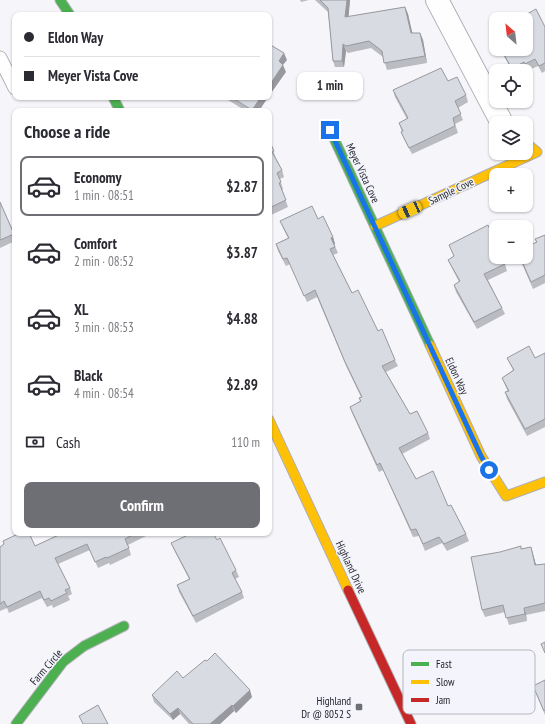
<!DOCTYPE html>
<meta charset="utf-8">
<style>
body{margin:0;font-family:"PT Sans Narrow",sans-serif;background:#f2f2f3;color:#2b2b33;height:100vh;display:flex;flex-direction:column;font-size:15px;white-space:nowrap}
*{box-sizing:border-box;margin:0}
p{font-size:13px;color:#7c7c81}
.icon{flex:none;width:22px;height:22px;fill:none;stroke:currentColor;stroke-width:2;stroke-linecap:round;stroke-linejoin:round}
.map{position:relative;flex:1;overflow:hidden}
.side{position:absolute;left:12px;top:108px;width:260px;height:428px;display:flex;flex-direction:column;background:#fff;border-radius:8px;box-shadow:0 1px 3px #0004}
.side>*{flex:none}
.top-card{position:absolute;left:12px;top:12px;width:260px;height:88px;border-radius:8px;box-shadow:0 1px 3px #0004;display:grid;align-content:center;height:88px;padding:0 12px;background:#fff}
.needle{width:26px;rotate:332deg}
.buttons{position:absolute;left:489px;top:12px;display:grid;gap:8px}
.buttons a{display:grid;place-items:center;width:44px;height:44px;border-radius:8px;background:#fff;box-shadow:0 1px 3px #0004;font-size:20px}
.end{position:absolute;width:18px;height:18px;margin:-9px;border:5px solid #1a73e8;background:#fff;box-shadow:0 0 0 2px #fff}
.from{border-radius:50%}
.bubble{position:absolute;height:28px;border-radius:8px;background:#fff;box-shadow:0 1px 3px #0004;font-size:13px;font-weight:600;line-height:28px;text-align:center}
.car{position:absolute;width:12px;height:24px;margin:-12px -6px;border-radius:5px;box-shadow:0 0 3px 1px #0007;background:linear-gradient(#f5c518 24%,#345 0 40%,#f5c518 0 76%,#345 0 86%,#f5c518 0)}
.top-card b{display:flex;align-items:center;gap:14px;height:38px;font-size:15px}
.top-card b+b{border-top:1px solid #e1e1e2}
.top-card i{width:10px;height:10px;background:#2b2b33}
ul{padding:0;list-style:none}
li{display:flex;align-items:center;gap:12px;height:60px;margin:0 8px 6px;padding:0 4px;border:2px solid transparent;border-radius:8px}
li div{flex:1}
li b{display:block;font-size:15px}
li em{font-style:normal;font-weight:600}
li.active{border-color:#6e6e75}
li>.icon{width:36px;height:36px;stroke-width:1.5}
h2{padding:0 12px;font-size:18px;line-height:48px}
.pay{display:flex;align-items:center;gap:10px;height:44px;padding:0 12px;font-size:15px}
.pay p{margin-inline-start:auto}
.button{display:flex;gap:8px;margin-top:auto;padding:8px 12px}
.button a{flex:1;height:46px;border-radius:8px;background:#6e6e75;color:#fff;font-size:16px;font-weight:600;line-height:46px;text-align:center}
.map>svg:first-child{display:block}
.lines{fill:none;stroke-linecap:round;stroke-linejoin:round}
.lane-casing{stroke:#aeaeb4;stroke-width:15}
.street-casing{stroke:#aeaeb4;stroke-width:24}
.fast-casing{stroke:#aeaeb4;stroke-width:11}
.slow-casing{stroke:#aeaeb4;stroke-width:11}
.jam-casing{stroke:#aeaeb4;stroke-width:11}
.lane{stroke:#fefefe;stroke-width:13}
.street{stroke:#fefefe;stroke-width:22}
.fast{stroke:#4caf50;stroke-width:9}
.slow{stroke:#ffc107;stroke-width:9}
.jam{stroke:#c62828;stroke-width:9}
.wall{fill:#babcc2}
.shaded-wall{fill:#97999e}
.building{fill:#d8dbe1;stroke:#97999e}
.route{stroke:#1a73e8;stroke-width:5}
.poi-dot{fill:#6e6e75;stroke:#f3f4fc;stroke-width:1.5}
.labels{text-anchor:middle;dominant-baseline:central;stroke-width:3;stroke-linejoin:round;paint-order:stroke}
.street-label{font-size:11px;fill:#25252d;stroke:#f3f4fc}
.poi-label{font-size:11px;fill:#25252d;stroke:#f3f4fc;text-anchor:end}
.key{fill:#f3f4fc;stroke:#b5b6be;stroke-width:1}
.key-label{font-size:11px;fill:#25252d}
</style>
<div class="map">
<svg width="545" height="724" viewBox="0 0 545 724">
<rect width="100%" height="100%" fill="#f5f5fa"/>
<g class="lines">
<g class="lane-casing">
<path id="lane" d="M 0,58 L 15,88"/>
</g>
<g class="street-casing">
<path id="street" d="M 437,0 L 502,123"/>
</g>
<g class="fast-casing">
<path id="fast" d="M 60,0 L 70,15
M 113,97 L 120,111
M 330,130 L 430,345
M 16,724 L 63,662 L 84,646 L 124,626"/>
</g>
<g class="slow-casing">
<path id="slow" d="M 375,226 L 537,152 L 526,143
M 430,345 L 481,456 L 506,496 L 545,482
M 269,420 L 348,590"/>
</g>
<g class="jam-casing">
<path id="jam" d="M 348,590 L 411,724"/>
</g>
<use href="#lane" class="lane"/>
<use href="#street" class="street"/>
<use href="#fast" class="fast"/>
<use href="#slow" class="slow"/>
<use href="#jam" class="jam"/>
</g>
<path class="wall" d="M 300,0 L 309,0 L 301,2 Z
M 315,0 L 350,0 L 348,17 L 405,7 L 408,14 L 412,33 L 420,33 L 423,40 L 427,63 L 387,70 L 383,57 L 371,48 L 348,53 L 346,51 L 344,67 L 335,67 L 333,61 L 328,12 Z
M 545,27 L 545,71 L 542,73 L 538,66 L 527,71 L 527,69 L 522,71 L 512,71 L 500,49 L 526,49 Z
M 448,81 L 466,95 L 468,102 L 458,108 L 463,120 L 455,124 L 458,133 L 412,154 L 404,139 L 401,132 L 402,132 L 399,123 L 407,119 L 395,97 L 393,90 Z
M 223,97 L 268,97 L 259,111 L 246,111 Z
M 269,140 L 276,158 L 282,170 L 284,177 L 280,179 L 283,189 L 282,190 L 288,207 L 269,216 Z
M 0,202 L 15,235 L 15,241 L 0,248 Z
M 318,219 L 333,237 L 335,244 L 334,244 L 338,253 L 333,255 L 352,293 L 378,331 L 395,360 L 398,366 L 386,372 L 410,414 L 428,433 L 430,439 L 402,454 L 416,479 L 448,506 L 466,534 L 469,541 L 447,551 L 442,543 L 425,551 L 419,536 L 413,537 L 383,470 L 379,472 L 352,413 L 350,407 L 360,401 L 359,398 L 361,397 L 347,368 L 317,297 L 307,302 L 290,264 L 286,266 L 278,251 L 276,244 L 288,238 L 283,228 L 280,221 Z
M 545,235 L 545,283 L 533,289 L 519,257 L 526,257 L 536,242 L 535,239 Z
M 449,245 L 505,264 L 507,271 L 488,280 L 505,314 L 477,329 L 456,292 L 454,285 L 459,282 L 448,260 L 454,256 Z
M 545,353 L 545,427 L 527,436 L 507,399 L 505,392 L 508,392 L 502,378 L 513,370 L 507,358 L 535,358 Z
M 63,533 L 152,533 L 128,545 L 131,555 L 110,565 L 109,563 L 98,568 L 90,550 L 58,564 L 70,588 L 72,594 L 68,596 L 70,600 L 53,608 L 52,605 L 47,607 L 42,598 L 9,613 L 7,608 L 0,611 L 0,547 L 35,546 Z
M 217,540 L 236,570 L 239,577 L 235,579 L 242,592 L 244,598 L 196,623 L 179,592 L 177,585 L 189,579 L 174,550 L 171,543 Z
M 531,547 L 536,565 L 545,564 L 545,611 L 526,615 L 527,621 L 509,625 L 505,612 L 485,617 L 482,610 L 522,549 Z
M 183,678 L 252,697 L 236,713 L 234,711 L 220,724 L 189,724 L 180,714 L 173,720 L 154,702 L 152,695 Z
M 545,680 L 545,715 L 533,686 Z"/>
<path class="shaded-wall" d="M 347,0 L 350,0 L 348,24 L 345,17 Z
M 405,7 L 408,14 L 414,40 L 411,33 Z
M 420,33 L 423,40 L 427,63 L 425,56 Z
M 343,44 L 346,51 L 344,67 L 342,61 Z
M 284,53 L 287,60 L 283,65 L 286,72 L 269,96 L 269,86 L 279,61 Z
M 261,97 L 268,97 L 259,111 L 253,111 L 252,110 Z
M 333,237 L 335,244 L 334,245 L 331,238 Z
M 531,547 L 533,554 L 538,572 L 535,565 Z
M 524,608 L 526,615 L 527,621 L 525,614 Z
M 250,690 L 252,697 L 236,713 L 233,706 Z
M 232,705 L 234,711 L 220,724 L 210,724 Z
M 178,708 L 180,714 L 173,720 L 170,714 Z"/>
<path class="building" d="M 320,0 L 347,0 L 345,17 L 405,7 L 411,33 L 420,33 L 425,56 L 384,63 L 382,51 L 369,41 L 346,46 L 343,44 L 342,61 L 333,61 L 328,8 Z
M 536,9 L 545,27 L 545,63 L 539,66 L 535,59 L 525,64 L 524,62 L 512,69 L 501,49 L 526,49 L 526,19 L 518,19 Z
M 496,31 L 496,40 L 492,33 Z
M 269,44 L 284,53 L 279,61 L 283,65 L 269,86 Z
M 441,68 L 448,81 L 457,77 L 466,95 L 455,101 L 461,114 L 453,118 L 455,126 L 409,148 L 401,132 L 403,131 L 399,123 L 408,118 L 393,90 Z
M 231,97 L 261,97 L 252,110 Z
M 269,140 L 274,151 L 272,152 L 282,170 L 277,173 L 281,182 L 279,183 L 286,200 L 269,208 Z
M 0,202 L 14,234 L 0,240 Z
M 312,206 L 318,219 L 323,216 L 333,237 L 331,238 L 335,247 L 330,249 L 352,293 L 358,290 L 378,331 L 382,329 L 395,360 L 382,366 L 410,414 L 417,411 L 428,433 L 399,448 L 416,479 L 433,471 L 448,506 L 451,505 L 466,534 L 444,544 L 439,537 L 423,544 L 416,529 L 411,530 L 380,463 L 377,465 L 350,407 L 361,401 L 359,398 L 362,397 L 345,362 L 315,290 L 304,296 L 287,258 L 283,259 L 276,244 L 289,238 L 280,221 Z
M 488,225 L 496,244 L 496,257 L 502,257 L 505,264 L 484,274 L 502,308 L 474,322 L 454,285 L 460,281 L 448,260 L 454,256 L 449,245 Z
M 545,235 L 545,275 L 531,282 L 520,257 L 526,257 L 526,247 L 537,242 L 535,239 Z
M 529,346 L 535,358 L 545,353 L 545,419 L 525,429 L 505,392 L 509,391 L 502,378 L 514,370 L 507,358 Z
M 20,533 L 29,533 L 35,546 L 63,533 L 136,533 L 125,539 L 129,548 L 107,558 L 106,557 L 95,562 L 87,544 L 55,558 L 70,588 L 65,590 L 67,593 L 51,601 L 49,598 L 44,600 L 40,591 L 7,607 L 4,601 L 0,604 L 0,547 L 4,544 L 3,541 Z
M 192,533 L 213,533 L 217,540 L 220,538 L 236,570 L 232,573 L 242,592 L 193,616 L 177,585 L 190,579 L 171,543 Z
M 521,546 L 521,549 L 531,547 L 535,565 L 545,564 L 545,603 L 524,608 L 525,614 L 506,618 L 503,605 L 482,610 L 471,557 L 500,552 Z
M 545,642 L 545,653 L 541,644 Z
M 215,653 L 250,690 L 233,706 L 232,705 L 210,724 L 193,724 L 178,708 L 170,714 L 152,695 L 177,671 L 183,678 L 205,660 L 207,661 Z
M 545,680 L 545,710 L 544,711 L 533,686 Z
M 98,705 L 108,724 L 83,724 L 79,716 Z"/>
<g class="lines">
<path class="route" d="M 330,130 L 481,456 L 489,470"/>
</g>
<rect class="poi-dot" x="355" y="703" width="8" height="8" rx="2"/>
<g class="labels">
<g class="street-label">
<text transform="translate(363 173) rotate(65)">Meyer Vista Cove</text>
<text transform="translate(451 191) rotate(-25)">Sample Cove</text>
<text transform="translate(457 376) rotate(65)">Eldon Way</text>
<text transform="translate(351 567) rotate(65)">Highland Drive</text>
<text transform="translate(46 667) rotate(-49)">Farm Circle</text>
</g>
<g class="poi-label">
<text x="351" y="701">Highland<tspan x="351" dy="13">Dr @ 8052 S</tspan></text>
</g>
</g>
<rect x="403" y="650" width="132" height="64" rx="6" class="key"/>
<rect x="411" y="662" width="18" height="4" fill="#4caf50"/>
<rect x="411" y="680" width="18" height="4" fill="#ffc107"/>
<rect x="411" y="698" width="18" height="4" fill="#c62828"/>
<g class="key-label">
<text x="436" y="668">Fast</text>
<text x="436" y="686">Slow</text>
<text x="436" y="704">Jam</text>
</g>
</svg>
<div class="buttons">
<a><svg class="needle" viewBox="-14 -14 28 28"><path d="M0-13l5 13h-10z" fill="#e53935"/><path d="M0 13l5-13h-10z" fill="#7c7c81"/></svg></a>
<a><svg class="icon" aria-label="locate" viewBox="0 0 24 24"><circle cx="12" cy="12" r="6"/><path d="M12 2v4M12 18v4M2 12h4M18 12h4"/></svg></a>
<a><svg class="icon" aria-label="layers" viewBox="0 0 24 24"><path d="M12 4l9 5-9 5-9-5zM3 14l9 5 9-5"/></svg></a>
<a>+</a>
<a>−</a>
</div>
<i class="end from" style="left:489px;top:470px"></i>
<i class="end" style="left:330px;top:130px"></i>
<div class="bubble" style="left:297px;top:72px;width:66px">1 min</div>
<i class="car" style="left:410px;top:210px;rotate:246deg"></i>
<div class="top-card">
<b><i class="from"></i>Eldon Way</b>
<b><i></i>Meyer Vista Cove</b>
</div>
<section class="side">
<h2>Choose a ride</h2>
<ul>
<li class="active"><svg class="icon" aria-label="car" viewBox="0 0 24 24"><path d="M5 17H2v-5l4-1 3-4h7l3 4 3 1v5h-3M9 17h6M6 11h13"/><circle cx="7" cy="17" r="2"/><circle cx="17" cy="17" r="2"/></svg><div><b>Economy</b><p>1 min · 08:51</p></div><em>$2.87</em></li>
<li><svg class="icon" aria-label="car" viewBox="0 0 24 24"><path d="M5 17H2v-5l4-1 3-4h7l3 4 3 1v5h-3M9 17h6M6 11h13"/><circle cx="7" cy="17" r="2"/><circle cx="17" cy="17" r="2"/></svg><div><b>Comfort</b><p>2 min · 08:52</p></div><em>$3.87</em></li>
<li><svg class="icon" aria-label="car" viewBox="0 0 24 24"><path d="M5 17H2v-5l4-1 3-4h7l3 4 3 1v5h-3M9 17h6M6 11h13"/><circle cx="7" cy="17" r="2"/><circle cx="17" cy="17" r="2"/></svg><div><b>XL</b><p>3 min · 08:53</p></div><em>$4.88</em></li>
<li><svg class="icon" aria-label="car" viewBox="0 0 24 24"><path d="M5 17H2v-5l4-1 3-4h7l3 4 3 1v5h-3M9 17h6M6 11h13"/><circle cx="7" cy="17" r="2"/><circle cx="17" cy="17" r="2"/></svg><div><b>Black</b><p>4 min · 08:54</p></div><em>$2.89</em></li>
</ul>
<div class="pay"><svg class="icon" aria-label="cash" viewBox="0 0 24 24"><path d="M3 7h18v10H3z"/><circle cx="12" cy="12" r="2"/></svg>Cash<p>110 m</p></div>
<div class="button"><a>Confirm</a></div>
</section>
</div>
